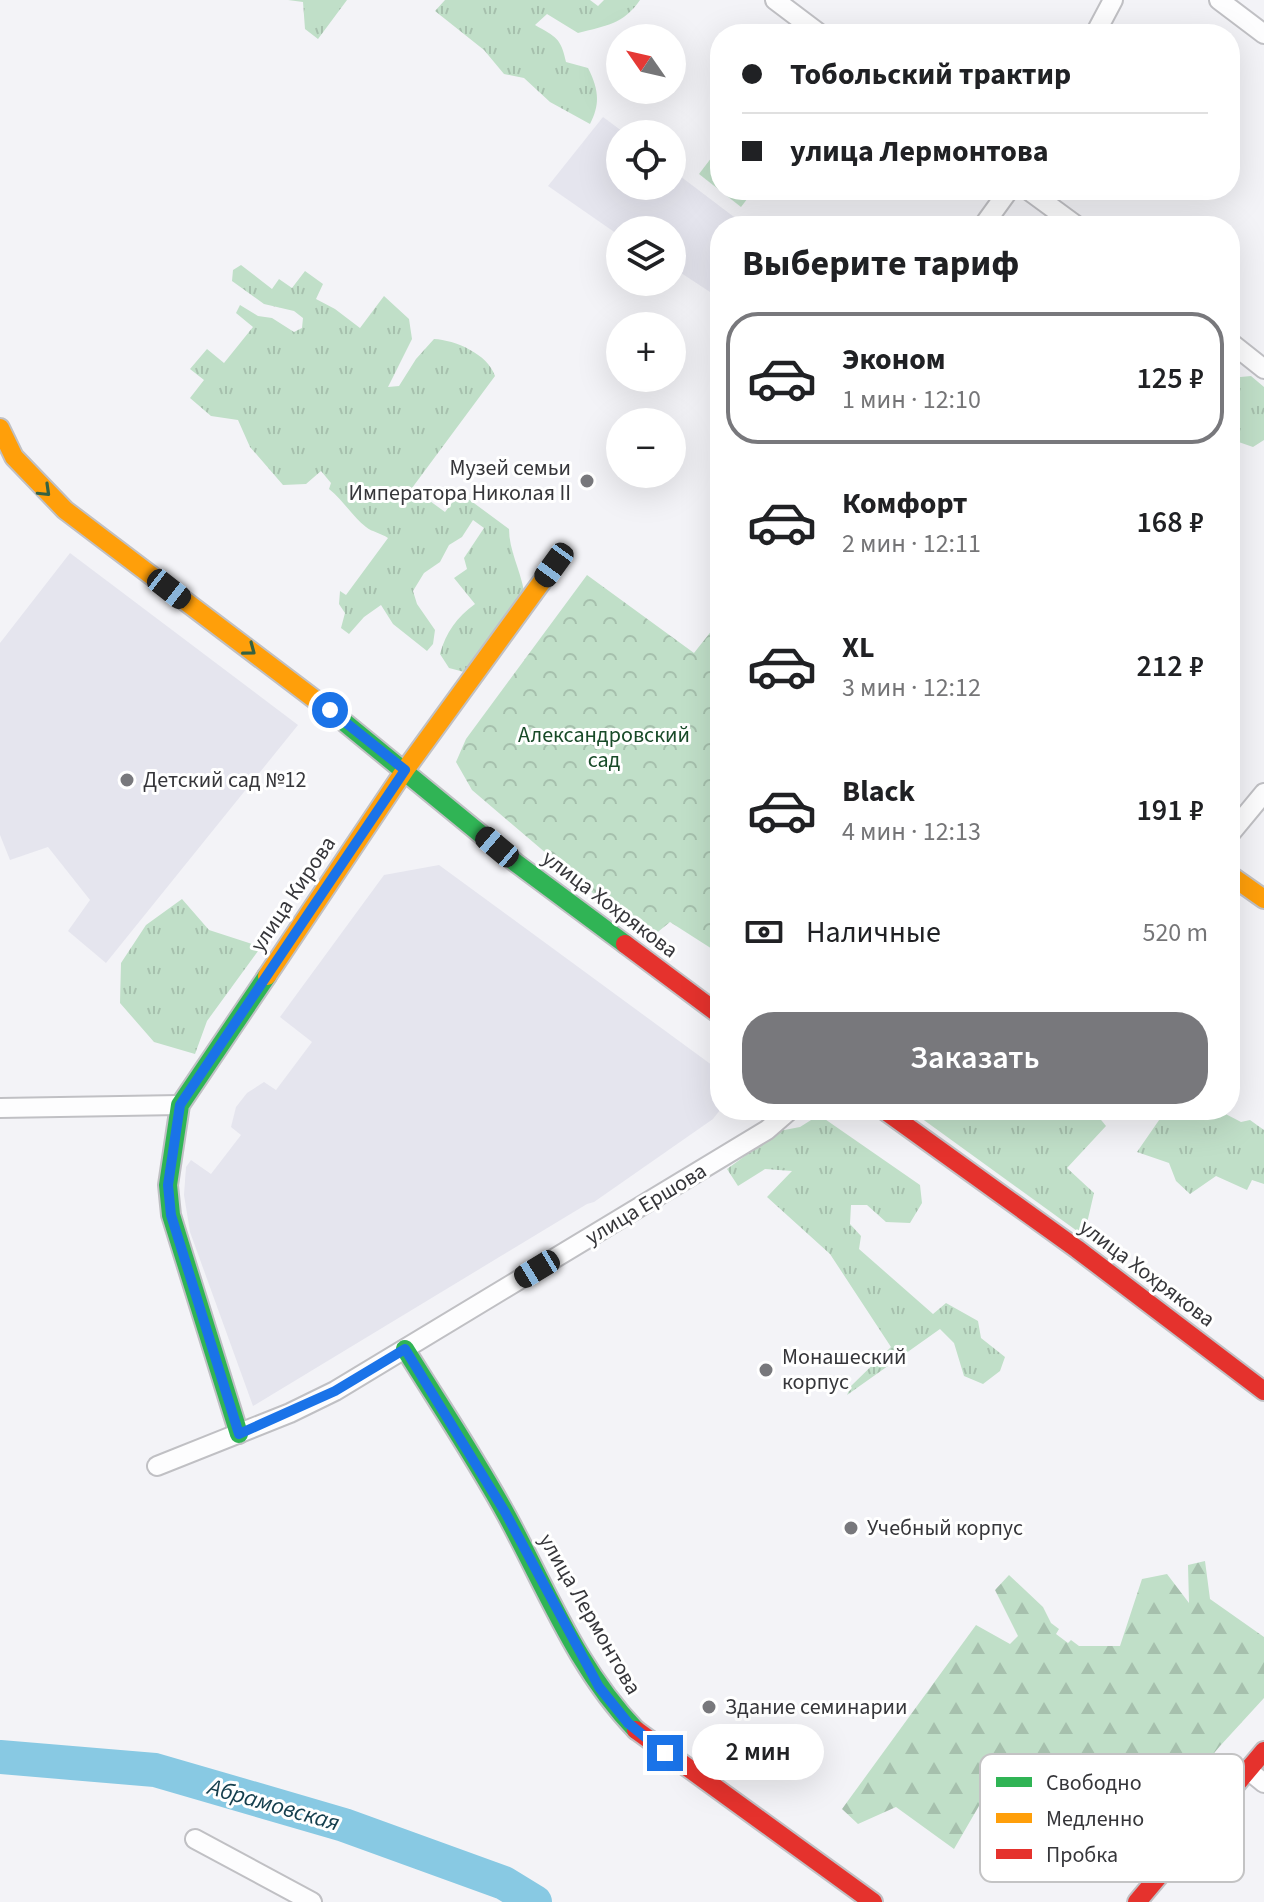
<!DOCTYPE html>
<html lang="ru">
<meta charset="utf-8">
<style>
body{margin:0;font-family:"Source Sans 3",sans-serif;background:#f6f6f6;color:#202124;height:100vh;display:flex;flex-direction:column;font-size:30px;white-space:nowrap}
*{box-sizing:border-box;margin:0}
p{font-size:26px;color:#757577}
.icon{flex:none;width:44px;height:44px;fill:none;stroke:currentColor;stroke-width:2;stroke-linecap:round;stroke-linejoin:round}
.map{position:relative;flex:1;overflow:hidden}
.panel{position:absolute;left:710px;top:216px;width:530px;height:904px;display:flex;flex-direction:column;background:#fff;border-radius:32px;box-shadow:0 8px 32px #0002}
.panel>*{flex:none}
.guide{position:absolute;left:710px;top:24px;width:530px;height:176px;border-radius:32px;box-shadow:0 8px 32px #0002;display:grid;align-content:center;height:176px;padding:0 32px;background:#fff}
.needle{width:52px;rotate:304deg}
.fabs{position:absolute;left:606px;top:24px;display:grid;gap:16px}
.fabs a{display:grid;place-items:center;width:80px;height:80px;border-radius:50%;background:#fff;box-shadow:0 8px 32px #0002;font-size:40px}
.end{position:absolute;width:36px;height:36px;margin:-18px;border:10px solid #1a73e8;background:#fff;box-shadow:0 0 0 4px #fff}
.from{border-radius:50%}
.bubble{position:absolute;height:56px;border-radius:28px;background:#fff;box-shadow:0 8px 32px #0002;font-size:26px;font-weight:600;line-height:56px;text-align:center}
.car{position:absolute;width:24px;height:48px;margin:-24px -12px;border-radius:10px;box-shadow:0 0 6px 2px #0007;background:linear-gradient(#222 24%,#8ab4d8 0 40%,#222 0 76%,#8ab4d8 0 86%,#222 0)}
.guide b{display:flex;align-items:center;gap:28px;height:76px;font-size:30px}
.guide b+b{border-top:2px solid #e0e0e0}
.guide i{width:20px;height:20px;background:#202124}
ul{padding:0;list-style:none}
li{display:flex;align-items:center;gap:24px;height:132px;margin:0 16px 12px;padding:0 16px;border:4px solid transparent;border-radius:32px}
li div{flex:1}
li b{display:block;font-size:30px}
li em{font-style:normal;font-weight:600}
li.current{border-color:#78787c}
li>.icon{width:72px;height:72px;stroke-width:1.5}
h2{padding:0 32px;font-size:36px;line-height:96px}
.pay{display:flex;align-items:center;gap:20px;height:88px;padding:0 32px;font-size:30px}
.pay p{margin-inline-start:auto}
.action{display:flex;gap:16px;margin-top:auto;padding:16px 32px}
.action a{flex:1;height:92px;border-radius:32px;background:#78787c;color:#fff;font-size:32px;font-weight:600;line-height:92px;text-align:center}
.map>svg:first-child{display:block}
.built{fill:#e5e5ee}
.grass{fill:url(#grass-tufts)}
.forest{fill:url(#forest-firs)}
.park{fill:url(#park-crowns)}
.pitch{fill:#c0dfc8}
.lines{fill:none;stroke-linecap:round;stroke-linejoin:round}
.river{stroke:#88c9e3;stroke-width:34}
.street-casing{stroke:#c0c0c4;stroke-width:22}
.fast-casing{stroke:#c0c0c4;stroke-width:22}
.slow-casing{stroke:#c0c0c4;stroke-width:22}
.jam-casing{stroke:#c0c0c4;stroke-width:22}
.street{stroke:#fdfdfe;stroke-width:18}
.fast{stroke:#30b455;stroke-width:18}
.slow{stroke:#ff9f0a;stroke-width:18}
.jam{stroke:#e5322d;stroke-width:18}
.oneway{stroke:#346243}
.route{stroke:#1a73e8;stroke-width:10}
.poi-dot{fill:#78787c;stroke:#fff;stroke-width:3}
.labels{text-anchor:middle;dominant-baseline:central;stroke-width:6;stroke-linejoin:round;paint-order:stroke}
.poi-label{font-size:22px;fill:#36363a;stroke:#fff;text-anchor:start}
.park-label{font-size:22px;fill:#184a28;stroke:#fff}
.street-label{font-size:22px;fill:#36363a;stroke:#fff}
.water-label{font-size:24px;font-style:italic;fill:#143e4d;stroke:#fff}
.key{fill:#fff;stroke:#c3c3c4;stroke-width:2}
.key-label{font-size:22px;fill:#36363a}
</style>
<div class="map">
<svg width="1264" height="1902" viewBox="0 0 1264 1902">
<defs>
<pattern id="grass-tufts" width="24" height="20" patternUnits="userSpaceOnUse" patternTransform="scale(2)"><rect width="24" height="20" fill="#c0dfc8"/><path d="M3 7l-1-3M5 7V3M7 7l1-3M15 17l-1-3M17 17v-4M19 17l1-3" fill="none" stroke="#a6c0ad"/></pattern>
<pattern id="forest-firs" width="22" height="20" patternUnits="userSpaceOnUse" patternTransform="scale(2)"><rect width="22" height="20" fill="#c0dfc8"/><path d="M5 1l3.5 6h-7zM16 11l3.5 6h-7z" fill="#a6c0ad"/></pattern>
<pattern id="park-crowns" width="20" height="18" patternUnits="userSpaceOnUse" patternTransform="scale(2)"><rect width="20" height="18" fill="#c0dfc8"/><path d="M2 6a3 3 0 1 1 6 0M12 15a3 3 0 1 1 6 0" fill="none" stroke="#a6c0ad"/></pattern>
</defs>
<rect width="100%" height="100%" fill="#f3f3f7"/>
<path class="built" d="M 603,117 L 626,134 L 620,134 L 620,186 L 672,186 L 672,170 L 746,226 L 720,226 L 720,277 L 710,292 L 672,267 L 672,230 L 620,230 L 620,236 L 548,186 Z
M 70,553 L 298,725 L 106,963 L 68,931 L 90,900 L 48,847 L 10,860 L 0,835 L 0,643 Z
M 439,865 L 720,1071 L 720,1110 L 713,1119 L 594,1202 L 587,1204 L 253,1406 L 190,1232 L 184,1195 L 186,1167 L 191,1160 L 211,1174 L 241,1135 L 231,1127 L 236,1107 L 247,1093 L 264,1082 L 276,1090 L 312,1042 L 280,1017 L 384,875 Z"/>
<path class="grass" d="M 288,0 L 347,0 L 318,39 L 305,29 L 303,2 Z
M 445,0 L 590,0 L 598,6 L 604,0 L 640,0 C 624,24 605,26 578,33 L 547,14 L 535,25 C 556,37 561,38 566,62 L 588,68 C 598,88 601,103 590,124 L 550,102 L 524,78 L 504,74 L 484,50 L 435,11 Z
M 241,265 L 272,289 L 279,279 L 292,288 L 305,271 L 323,284 L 316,299 L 335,309 L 360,328 L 384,296 L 409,319 L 412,339 L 388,387 L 399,386 L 416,359 L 434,339 C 455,340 488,354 495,376 L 412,488 L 445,512 L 455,499 L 459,502 L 463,495 L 509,529 C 509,550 520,569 524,591 L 468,673 L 449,668 L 440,654 C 446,632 457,617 475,604 L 454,578 L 467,569 L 464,558 L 484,528 L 473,520 L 462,537 L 449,545 L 440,562 L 424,573 L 413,591 L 417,604 L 435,630 L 433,644 L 427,651 L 393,624 L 381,605 L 364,617 L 349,634 L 341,628 L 345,613 L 339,604 L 340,591 L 346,595 L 388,538 C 381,533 372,532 366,527 C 352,516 343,500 329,489 L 331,483 L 321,471 L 306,484 L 283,485 L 250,447 L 238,420 L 211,416 L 190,398 L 204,380 L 190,369 L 207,349 L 224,363 L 253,327 L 236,313 L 240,305 L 258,316 L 272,318 L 294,332 L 302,328 L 303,318 L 294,311 L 264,304 L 232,281 L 233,270 Z
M 1251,376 L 1264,387 L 1264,440 L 1253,447 L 1230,439 L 1230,378 Z
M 182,899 L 209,930 L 261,947 L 207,1021 L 195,1054 L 154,1042 L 120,1003 L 121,963 L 146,925 Z
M 910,1110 L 1093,1110 L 1106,1126 L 1067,1168 L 1094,1193 L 1084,1236 Z
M 1166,1110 L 1218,1110 L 1241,1122 L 1250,1120 L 1264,1130 L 1264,1184 L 1252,1180 L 1247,1190 L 1216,1176 L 1190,1194 L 1176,1181 L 1169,1163 L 1137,1152 Z
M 819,1115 L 920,1185 L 922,1203 L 910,1223 L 886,1222 L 867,1205 L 851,1205 L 850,1224 L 861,1236 L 859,1249 L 933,1314 L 946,1303 L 978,1321 L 981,1338 L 1005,1357 L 1000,1371 L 983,1384 L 964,1376 L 954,1343 L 940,1329 L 847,1395 L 851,1386 L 891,1347 L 830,1254 L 767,1197 L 792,1171 L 765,1169 L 738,1186 L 727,1169 L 779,1131 L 800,1127 Z"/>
<path class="forest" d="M 1205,1561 L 1210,1599 L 1264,1637 L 1264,1698 L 1220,1746 L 1128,1856 L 1110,1847 L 1072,1857 L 1051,1827 L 1036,1788 L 994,1780 L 954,1849 L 896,1807 L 858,1824 L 842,1809 L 976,1625 L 1010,1644 L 1018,1636 L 995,1590 L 1009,1575 L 1043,1607 L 1051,1623 L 1059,1629 L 1056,1634 L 1068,1643 L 1071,1640 L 1079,1646 L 1120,1646 L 1142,1579 L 1167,1574 L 1189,1603 L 1188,1565 Z"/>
<path class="park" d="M 587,575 L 694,653 L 720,620 L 720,954 L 670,922 L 648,940 L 472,790 L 456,762 L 466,739 Z"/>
<path class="pitch" d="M 715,153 L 720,157 L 720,190 L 754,190 L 741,207 L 699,174 Z"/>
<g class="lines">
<path class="river" d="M 0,1757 L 155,1770 L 344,1825 L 504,1883 L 535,1902"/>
<g class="street-casing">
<path id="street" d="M 775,0 L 820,34
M 1219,0 L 1264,34
M 1095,34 L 1113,0
M 1028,190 L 1077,226
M 983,226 L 1009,190
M 1230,342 L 1264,369
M 1230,834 L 1264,793
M 0,1108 L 180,1105
M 157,1466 L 290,1413 L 335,1391 L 767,1130 L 790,1110
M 1248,1770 L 1264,1783
M 195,1839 L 312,1902"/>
</g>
<g class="fast-casing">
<path id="fast" d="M 338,717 L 516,863 L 625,944
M 405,1349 C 439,1404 476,1459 507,1516 C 547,1590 577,1669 636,1730
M 239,1434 L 171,1215 L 168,1185 L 180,1105 L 267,976"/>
</g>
<g class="slow-casing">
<path id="slow" d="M 0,428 L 14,457 L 65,510 L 338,717
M 1230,875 L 1264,899
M 267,976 L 405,770 L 554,565"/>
</g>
<g class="jam-casing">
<path id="jam" d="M 625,944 L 720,1015
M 884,1110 L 1077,1249 L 1264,1391
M 636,1730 L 873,1902
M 1137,1902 L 1264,1751"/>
</g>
<use href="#street" class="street"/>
<use href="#fast" class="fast"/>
<use href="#slow" class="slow"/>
<use href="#jam" class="jam"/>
</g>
<defs><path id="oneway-chevron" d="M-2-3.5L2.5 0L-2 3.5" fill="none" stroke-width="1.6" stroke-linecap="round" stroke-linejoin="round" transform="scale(2)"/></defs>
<g class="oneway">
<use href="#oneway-chevron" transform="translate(45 491) rotate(44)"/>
<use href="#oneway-chevron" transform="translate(250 650) rotate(37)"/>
</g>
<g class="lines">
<path class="route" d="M 330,710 L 405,770 L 180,1105 L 168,1185 L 171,1215 L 239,1434 L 335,1391 L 405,1349 L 505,1512 L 599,1687 L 628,1723 L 665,1753"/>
</g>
<g class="poi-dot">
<circle cx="587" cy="481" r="8"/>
<circle cx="127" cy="780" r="8"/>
<circle cx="766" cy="1370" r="8"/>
<circle cx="851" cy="1528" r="8"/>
<circle cx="709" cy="1707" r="8"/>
</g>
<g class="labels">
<g class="poi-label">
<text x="571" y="468" text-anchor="end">Музей семьи<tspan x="571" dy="25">Императора Николая II</tspan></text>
<text x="143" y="780">Детский сад №12</text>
<text x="782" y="1357">Монашеский<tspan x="782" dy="25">корпус</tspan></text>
<text x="867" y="1528">Учебный корпус</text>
<text x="725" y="1707">Здание семинарии</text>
</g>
<g class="park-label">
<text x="604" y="735">Александровский<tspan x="604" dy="25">сад</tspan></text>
</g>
<g class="street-label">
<text transform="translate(293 894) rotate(-56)">улица Кирова</text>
<text transform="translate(610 904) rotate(37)">улица Хохрякова</text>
<text transform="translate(646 1204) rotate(-31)">улица Ершова</text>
<text transform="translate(1147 1273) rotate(37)">улица Хохрякова</text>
<text transform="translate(590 1614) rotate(60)">улица Лермонтова</text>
</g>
<g class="water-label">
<text transform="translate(274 1805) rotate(16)">Абрамовская</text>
</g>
</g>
<rect x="980" y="1754" width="264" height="128" rx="12" class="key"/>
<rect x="996" y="1777" width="36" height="10" fill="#30b455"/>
<rect x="996" y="1813" width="36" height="10" fill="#ff9f0a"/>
<rect x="996" y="1849" width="36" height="10" fill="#e5322d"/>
<g class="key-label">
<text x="1046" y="1790">Свободно</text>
<text x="1046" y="1826">Медленно</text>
<text x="1046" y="1862">Пробка</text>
</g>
</svg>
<div class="fabs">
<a><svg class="needle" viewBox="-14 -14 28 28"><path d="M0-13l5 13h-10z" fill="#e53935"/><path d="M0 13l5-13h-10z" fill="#757577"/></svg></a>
<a><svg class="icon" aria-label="locate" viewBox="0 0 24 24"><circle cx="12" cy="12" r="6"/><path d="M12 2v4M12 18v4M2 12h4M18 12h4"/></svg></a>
<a><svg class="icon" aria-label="layers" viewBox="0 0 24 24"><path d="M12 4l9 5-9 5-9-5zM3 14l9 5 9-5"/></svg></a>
<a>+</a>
<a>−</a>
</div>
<i class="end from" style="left:330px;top:710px"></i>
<i class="end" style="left:665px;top:1753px"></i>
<div class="bubble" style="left:692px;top:1724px;width:132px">2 мин</div>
<i class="car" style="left:554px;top:565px;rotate:216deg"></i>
<i class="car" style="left:169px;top:589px;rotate:128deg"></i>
<i class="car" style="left:497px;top:847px;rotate:310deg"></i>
<i class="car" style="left:537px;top:1269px;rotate:239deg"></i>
<div class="guide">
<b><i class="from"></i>Тобольский трактир</b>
<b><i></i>улица Лермонтова</b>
</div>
<section class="panel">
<h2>Выберите тариф</h2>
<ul>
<li class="current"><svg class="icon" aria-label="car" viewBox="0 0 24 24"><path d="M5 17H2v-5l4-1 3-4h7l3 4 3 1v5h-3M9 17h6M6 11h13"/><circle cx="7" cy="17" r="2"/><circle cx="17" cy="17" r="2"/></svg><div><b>Эконом</b><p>1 мин · 12:10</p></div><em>125 ₽</em></li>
<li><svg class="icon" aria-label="car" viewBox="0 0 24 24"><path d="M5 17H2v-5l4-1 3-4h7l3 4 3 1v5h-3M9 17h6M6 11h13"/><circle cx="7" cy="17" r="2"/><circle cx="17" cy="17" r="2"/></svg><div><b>Комфорт</b><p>2 мин · 12:11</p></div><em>168 ₽</em></li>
<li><svg class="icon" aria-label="car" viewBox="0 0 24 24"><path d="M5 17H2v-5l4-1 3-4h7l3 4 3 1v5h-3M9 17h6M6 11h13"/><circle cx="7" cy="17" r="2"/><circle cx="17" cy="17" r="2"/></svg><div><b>XL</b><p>3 мин · 12:12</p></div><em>212 ₽</em></li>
<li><svg class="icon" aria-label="car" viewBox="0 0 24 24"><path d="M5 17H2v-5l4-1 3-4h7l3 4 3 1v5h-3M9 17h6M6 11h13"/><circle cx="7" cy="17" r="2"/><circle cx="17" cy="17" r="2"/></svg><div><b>Black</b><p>4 мин · 12:13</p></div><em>191 ₽</em></li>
</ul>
<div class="pay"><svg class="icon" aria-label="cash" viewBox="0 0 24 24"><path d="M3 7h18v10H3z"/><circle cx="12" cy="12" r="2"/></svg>Наличные<p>520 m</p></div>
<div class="action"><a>Заказать</a></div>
</section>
</div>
